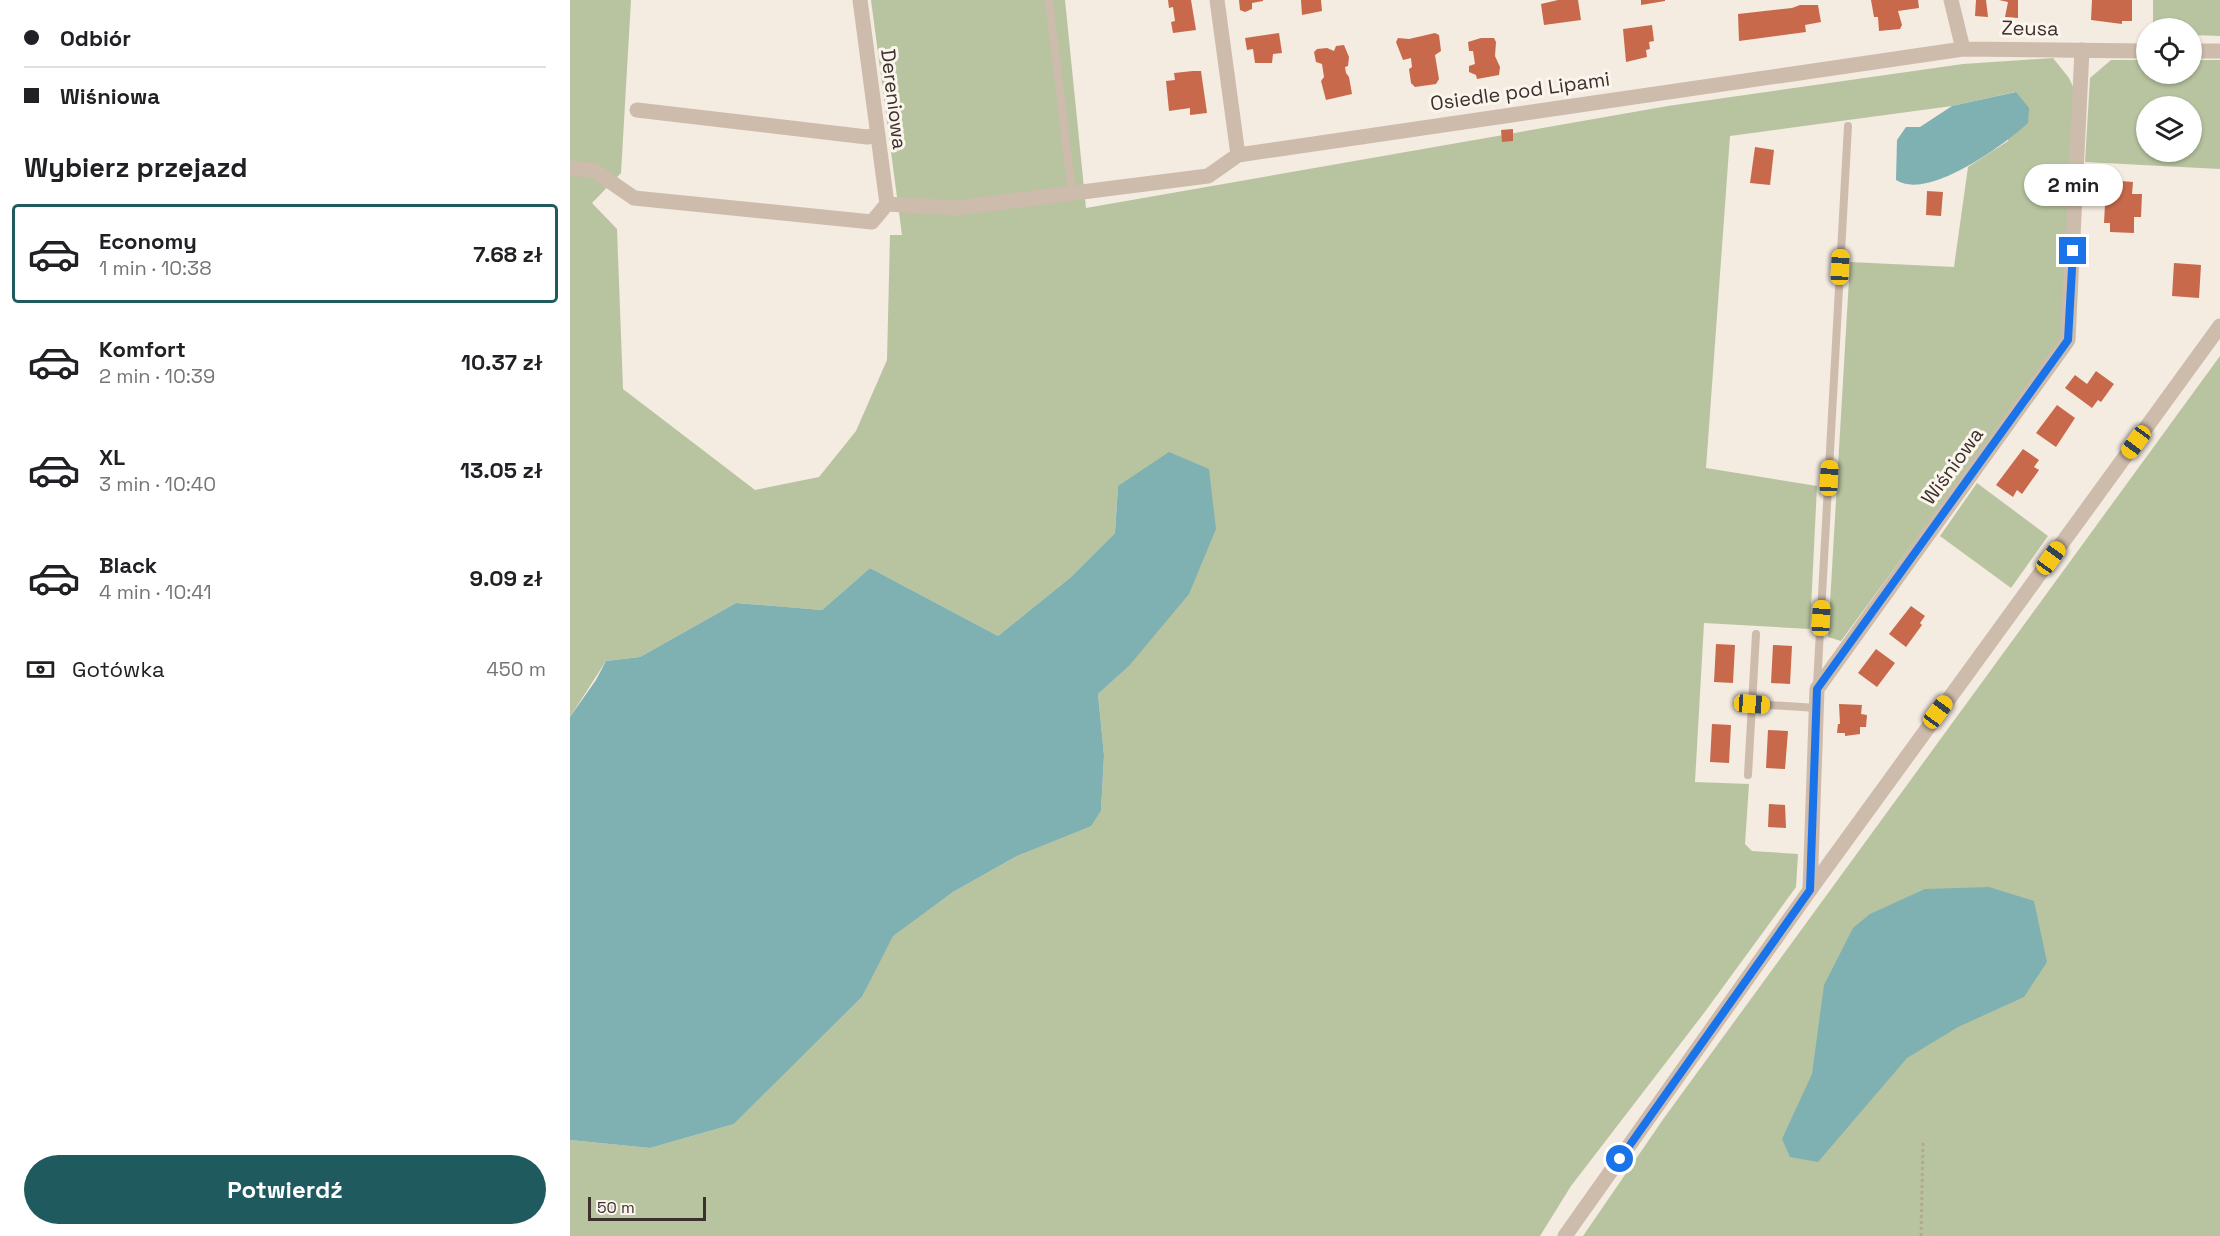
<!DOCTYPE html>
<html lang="pl">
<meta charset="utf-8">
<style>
body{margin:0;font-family:"Space Grotesk",sans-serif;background:#f2f2f2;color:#202124;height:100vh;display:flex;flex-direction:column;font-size:22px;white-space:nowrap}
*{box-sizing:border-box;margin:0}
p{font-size:20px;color:#757577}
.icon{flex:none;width:33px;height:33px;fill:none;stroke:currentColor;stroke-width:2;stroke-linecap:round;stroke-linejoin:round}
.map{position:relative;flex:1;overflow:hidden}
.side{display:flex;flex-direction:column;background:#fff;width:570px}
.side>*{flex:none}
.guide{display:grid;align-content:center;height:132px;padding:0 24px;background:#fff}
.controls{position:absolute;left:1566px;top:18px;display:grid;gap:12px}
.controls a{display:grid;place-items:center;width:66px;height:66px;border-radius:50%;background:#fff;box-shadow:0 2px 4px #0004;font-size:30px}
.scale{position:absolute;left:18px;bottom:15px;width:118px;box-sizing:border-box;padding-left:6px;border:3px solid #3b302b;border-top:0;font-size:16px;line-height:21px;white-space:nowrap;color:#3b302b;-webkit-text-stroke:4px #fbf5ee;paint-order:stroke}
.end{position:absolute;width:27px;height:27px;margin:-14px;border:8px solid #1a73e8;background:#fff;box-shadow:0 0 0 3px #fff}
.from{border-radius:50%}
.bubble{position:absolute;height:42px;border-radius:21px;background:#fff;box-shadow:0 2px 4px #0004;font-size:20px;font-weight:800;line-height:42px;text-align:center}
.car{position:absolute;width:18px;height:36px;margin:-18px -9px;border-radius:8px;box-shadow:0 0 4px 2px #0007;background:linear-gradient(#f5c518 24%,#345 0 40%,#f5c518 0 76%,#345 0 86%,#f5c518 0)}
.guide b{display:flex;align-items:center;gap:21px;height:57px;font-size:22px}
.guide b+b{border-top:2px solid #e0e0e0}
.guide i{width:15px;height:15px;background:#202124}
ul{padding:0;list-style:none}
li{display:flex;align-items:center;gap:18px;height:99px;margin:0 12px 9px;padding:0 12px;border:3px solid transparent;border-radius:6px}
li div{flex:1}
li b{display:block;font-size:22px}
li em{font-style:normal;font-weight:800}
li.on{border-color:#1f5a5e}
li>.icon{width:54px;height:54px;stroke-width:1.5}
h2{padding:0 24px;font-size:27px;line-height:72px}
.pay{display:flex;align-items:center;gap:15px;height:66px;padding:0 24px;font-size:22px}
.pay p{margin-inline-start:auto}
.cta{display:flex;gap:12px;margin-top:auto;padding:12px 24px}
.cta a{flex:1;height:69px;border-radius:36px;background:#1f5a5e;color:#fff;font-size:24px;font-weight:800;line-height:69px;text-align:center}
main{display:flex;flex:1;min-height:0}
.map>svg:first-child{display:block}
.green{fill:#b8c4a0;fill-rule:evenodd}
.water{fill:#7fb0b2}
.building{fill:#c8694b}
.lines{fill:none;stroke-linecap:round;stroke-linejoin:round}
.path{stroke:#b9a596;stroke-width:3;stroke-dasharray:3 3;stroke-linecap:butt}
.service{stroke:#cdbbac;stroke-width:8}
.minor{stroke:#cdbbac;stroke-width:15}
.tertiary{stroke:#cdbbac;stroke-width:15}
.route{stroke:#1a73e8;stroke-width:8}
.labels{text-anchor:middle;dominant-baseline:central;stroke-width:6;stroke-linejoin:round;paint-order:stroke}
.street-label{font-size:20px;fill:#3b302b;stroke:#fbf5ee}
</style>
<main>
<section class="side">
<div class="guide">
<b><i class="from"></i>Odbiór</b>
<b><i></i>Wiśniowa</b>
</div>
<h2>Wybierz przejazd</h2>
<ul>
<li class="on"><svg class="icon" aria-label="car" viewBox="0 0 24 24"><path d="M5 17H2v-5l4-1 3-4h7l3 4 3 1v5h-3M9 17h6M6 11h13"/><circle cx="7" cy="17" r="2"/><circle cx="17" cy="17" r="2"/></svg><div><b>Economy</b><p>1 min · 10:38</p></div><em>7.68 zł</em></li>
<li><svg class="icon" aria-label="car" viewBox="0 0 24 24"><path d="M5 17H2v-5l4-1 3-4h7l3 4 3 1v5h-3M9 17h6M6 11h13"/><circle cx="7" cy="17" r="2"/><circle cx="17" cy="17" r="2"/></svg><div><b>Komfort</b><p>2 min · 10:39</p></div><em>10.37 zł</em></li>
<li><svg class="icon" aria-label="car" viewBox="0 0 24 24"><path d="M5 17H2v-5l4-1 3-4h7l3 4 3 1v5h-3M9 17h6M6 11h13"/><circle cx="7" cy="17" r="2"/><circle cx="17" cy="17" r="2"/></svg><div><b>XL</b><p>3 min · 10:40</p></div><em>13.05 zł</em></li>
<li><svg class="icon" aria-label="car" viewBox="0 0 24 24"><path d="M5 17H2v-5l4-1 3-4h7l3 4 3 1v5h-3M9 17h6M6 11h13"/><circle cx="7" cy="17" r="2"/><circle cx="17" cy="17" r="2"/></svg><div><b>Black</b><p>4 min · 10:41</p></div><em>9.09 zł</em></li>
</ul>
<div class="pay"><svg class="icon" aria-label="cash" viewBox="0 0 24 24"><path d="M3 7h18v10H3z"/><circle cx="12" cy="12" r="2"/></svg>Gotówka<p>450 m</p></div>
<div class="cta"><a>Potwierdź</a></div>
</section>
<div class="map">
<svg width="1650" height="1236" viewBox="0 0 1650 1236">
<rect width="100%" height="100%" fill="#f4ebe1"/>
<path class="green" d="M 0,0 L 61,0 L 51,173 L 22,203 L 47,229 L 53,389 L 185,490 L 249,477 L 286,431 L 317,360 L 320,235 L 332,235 L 301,0 L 495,0 L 516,208 L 1098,106 L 1393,64 L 1483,58 L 1499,78 L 1509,100 L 1493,339 L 1271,641 L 1258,637 L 1280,262 L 1384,267 L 1398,167 L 1438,141 L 1445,92 L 1382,106 L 1160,136 L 1136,468 L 1247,486 L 1240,629 L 1134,623 L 1125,782 L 1179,784 L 1175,844 L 1182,851 L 1228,854 L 1226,887 L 1134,1013 L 1001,1186 L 970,1236 L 0,1236 L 0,1140 L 80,1148 L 164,1124 L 292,997 L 322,936 L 383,892 L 447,856 L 521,825 L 531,811 L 534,755 L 528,694 L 558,667 L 548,486 L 545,533 L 501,577 L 428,636 L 300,568 L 252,610 L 166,603 L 70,657 L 36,661 L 0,717 Z
M 1583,0 L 1650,0 L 1650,36 L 1622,35 L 1622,28 L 1583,28 Z
M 1541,60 L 1576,60 L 1576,74 L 1622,74 L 1622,60 L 1650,60 L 1650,169 L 1515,162 L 1520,78 ZM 1576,106 L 1622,106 L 1622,152 L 1576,152 Z
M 1650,356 L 1650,1236 L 1013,1236 L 1094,1118 Z
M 1407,483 L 1478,536 L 1441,588 L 1370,536 Z"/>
<path class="water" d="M 1446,92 L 1459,108 L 1458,123 C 1434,145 1358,201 1326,180 L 1327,140 L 1336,127 L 1350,127 L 1382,106 Z
M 599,452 L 639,469 L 646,529 L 619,594 L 558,667 L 528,694 L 534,755 L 531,811 L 521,826 L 447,856 L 383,892 L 323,936 L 292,997 L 164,1124 L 80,1148 L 0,1140 L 0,717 L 26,680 L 36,661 L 70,657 L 166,603 L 252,610 L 300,568 L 428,636 L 501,577 L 545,533 L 548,486 Z
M 1419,887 L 1464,901 L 1477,962 L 1454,997 L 1388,1027 L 1337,1058 L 1248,1162 L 1220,1157 L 1212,1139 L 1242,1074 L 1254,985 L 1283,928 L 1300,914 L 1355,889 Z"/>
<path class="building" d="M 598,0 L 621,0 L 626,30 L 603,33 L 601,22 L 605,21 L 603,7 L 599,8 Z
M 669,0 L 693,0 L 693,1 L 682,3 L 682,9 L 675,12 L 670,10 Z
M 731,0 L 751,0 L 752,11 L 732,15 Z
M 988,0 L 1008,0 L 1011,20 L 974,25 L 971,4 Z
M 1071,0 L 1095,0 L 1095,1 L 1071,5 Z
M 1301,0 L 1348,0 L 1349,8 L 1328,11 L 1332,25 L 1330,29 L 1309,31 L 1308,17 L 1304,17 Z
M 1406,0 L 1416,0 L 1418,17 L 1405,16 Z
M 1429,0 L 1448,0 L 1448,18 L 1435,17 L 1438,2 Z
M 1522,0 L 1562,0 L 1562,21 L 1552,21 L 1552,24 L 1521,20 Z
M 1230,5 L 1248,5 L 1251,22 L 1235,25 L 1236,32 L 1169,41 L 1168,14 L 1222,8 Z
M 1082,25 L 1084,41 L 1079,42 L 1080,49 L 1076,50 L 1077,57 L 1056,62 L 1053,29 Z
M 709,33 L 712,53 L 703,54 L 702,63 L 685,63 L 683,49 L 677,50 L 675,38 Z
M 865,33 L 869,35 L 871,51 L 865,55 L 869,79 L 866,84 L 845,87 L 841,83 L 839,69 L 842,67 L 841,58 L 833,60 L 826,42 L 828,38 L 839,39 Z
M 911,38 L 924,38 L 926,42 L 925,56 L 930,67 L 929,75 L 907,79 L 906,75 L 899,72 L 899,66 L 905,64 L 903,51 L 899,51 L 898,42 Z
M 774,45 L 779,57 L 778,66 L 775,67 L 776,73 L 779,77 L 782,94 L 756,100 L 751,81 L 754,77 L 752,64 L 746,62 L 744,52 L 747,49 L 757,48 L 764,51 L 766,46 Z
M 623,71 L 631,71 L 637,113 L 620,115 L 620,108 L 599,111 L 596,81 L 605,80 L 604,73 Z
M 943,129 L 943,141 L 932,142 L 931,130 Z
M 1185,147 L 1204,150 L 1200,185 L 1180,183 Z
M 1531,177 L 1551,178 L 1551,181 L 1563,182 L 1562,194 L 1572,194 L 1571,217 L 1564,217 L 1564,233 L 1540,232 L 1540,223 L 1534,223 L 1535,204 L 1538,204 L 1538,200 L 1530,199 Z
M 1357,191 L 1373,192 L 1371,216 L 1356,215 Z
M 1604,263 L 1631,265 L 1629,298 L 1602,296 Z
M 1526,371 L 1544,384 L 1531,402 L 1528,400 L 1522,408 L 1495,388 L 1505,375 L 1517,384 Z
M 1487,405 L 1505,418 L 1486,447 L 1466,433 Z
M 1453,449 L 1469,460 L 1464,467 L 1469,470 L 1452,494 L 1447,490 L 1443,497 L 1426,485 Z
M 1341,606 L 1355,616 L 1350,623 L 1352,625 L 1336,647 L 1319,634 Z
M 1146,644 L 1165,645 L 1163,683 L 1144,682 Z
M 1203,645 L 1222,646 L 1220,684 L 1201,683 Z
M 1306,649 L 1325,663 L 1307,687 L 1288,673 Z
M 1269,704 L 1292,705 L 1291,714 L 1297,715 L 1296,727 L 1290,727 L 1290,734 L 1275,736 L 1275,733 L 1267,733 L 1268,724 L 1270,724 Z
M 1142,724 L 1161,725 L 1159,763 L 1140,762 Z
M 1198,730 L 1218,731 L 1215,769 L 1196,768 Z
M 1199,804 L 1215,805 L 1216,828 L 1198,827 Z"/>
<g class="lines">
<path class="path" d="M 1351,1236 L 1353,1143"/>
<path class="service" d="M 479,0 L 502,194
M 1247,685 L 1278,126
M 1182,704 L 1247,708
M 1178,775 L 1186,634"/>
<path class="minor" d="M 290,0 L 317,204
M 647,0 L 668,155
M 1381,0 L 1393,49
M 1622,51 L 1650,51
M 67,110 L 297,137 L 308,135
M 0,168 L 25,171 L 64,198 L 302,222 L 317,204
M 317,204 L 386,208 L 638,176 L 668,155 L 1393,49 L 1576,51
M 1240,890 L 1247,689 L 1498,340 L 1512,50"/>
<path class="tertiary" d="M 995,1236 L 1240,890 L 1650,326"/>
</g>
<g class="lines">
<path class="route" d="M 1050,1159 L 1240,890 L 1247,689 L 1498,340 L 1503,251"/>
</g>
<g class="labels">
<g class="street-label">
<text transform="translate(1460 28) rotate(1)">Zeusa</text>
<text transform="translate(950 91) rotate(-8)">Osiedle pod Lipami</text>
<text transform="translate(324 99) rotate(83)">Dereniowa</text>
<text transform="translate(1382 466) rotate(-54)">Wiśniowa</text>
</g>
</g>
</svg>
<div class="controls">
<a><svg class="icon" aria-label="locate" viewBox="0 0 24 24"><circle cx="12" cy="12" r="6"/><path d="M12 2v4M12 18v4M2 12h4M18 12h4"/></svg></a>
<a><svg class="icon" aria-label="layers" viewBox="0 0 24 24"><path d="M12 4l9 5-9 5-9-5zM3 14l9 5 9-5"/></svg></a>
</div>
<div class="scale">50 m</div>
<i class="end from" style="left:1050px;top:1159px"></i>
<i class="end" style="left:1503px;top:251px"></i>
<div class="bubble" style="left:1454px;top:164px;width:99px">2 min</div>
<i class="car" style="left:1270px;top:267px;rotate:3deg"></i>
<i class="car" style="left:1566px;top:442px;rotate:216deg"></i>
<i class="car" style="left:1259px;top:478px;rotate:3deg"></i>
<i class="car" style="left:1481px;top:558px;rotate:36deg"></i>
<i class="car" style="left:1251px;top:618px;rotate:3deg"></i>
<i class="car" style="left:1182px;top:704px;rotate:94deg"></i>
<i class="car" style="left:1368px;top:712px;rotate:36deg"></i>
</div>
</main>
